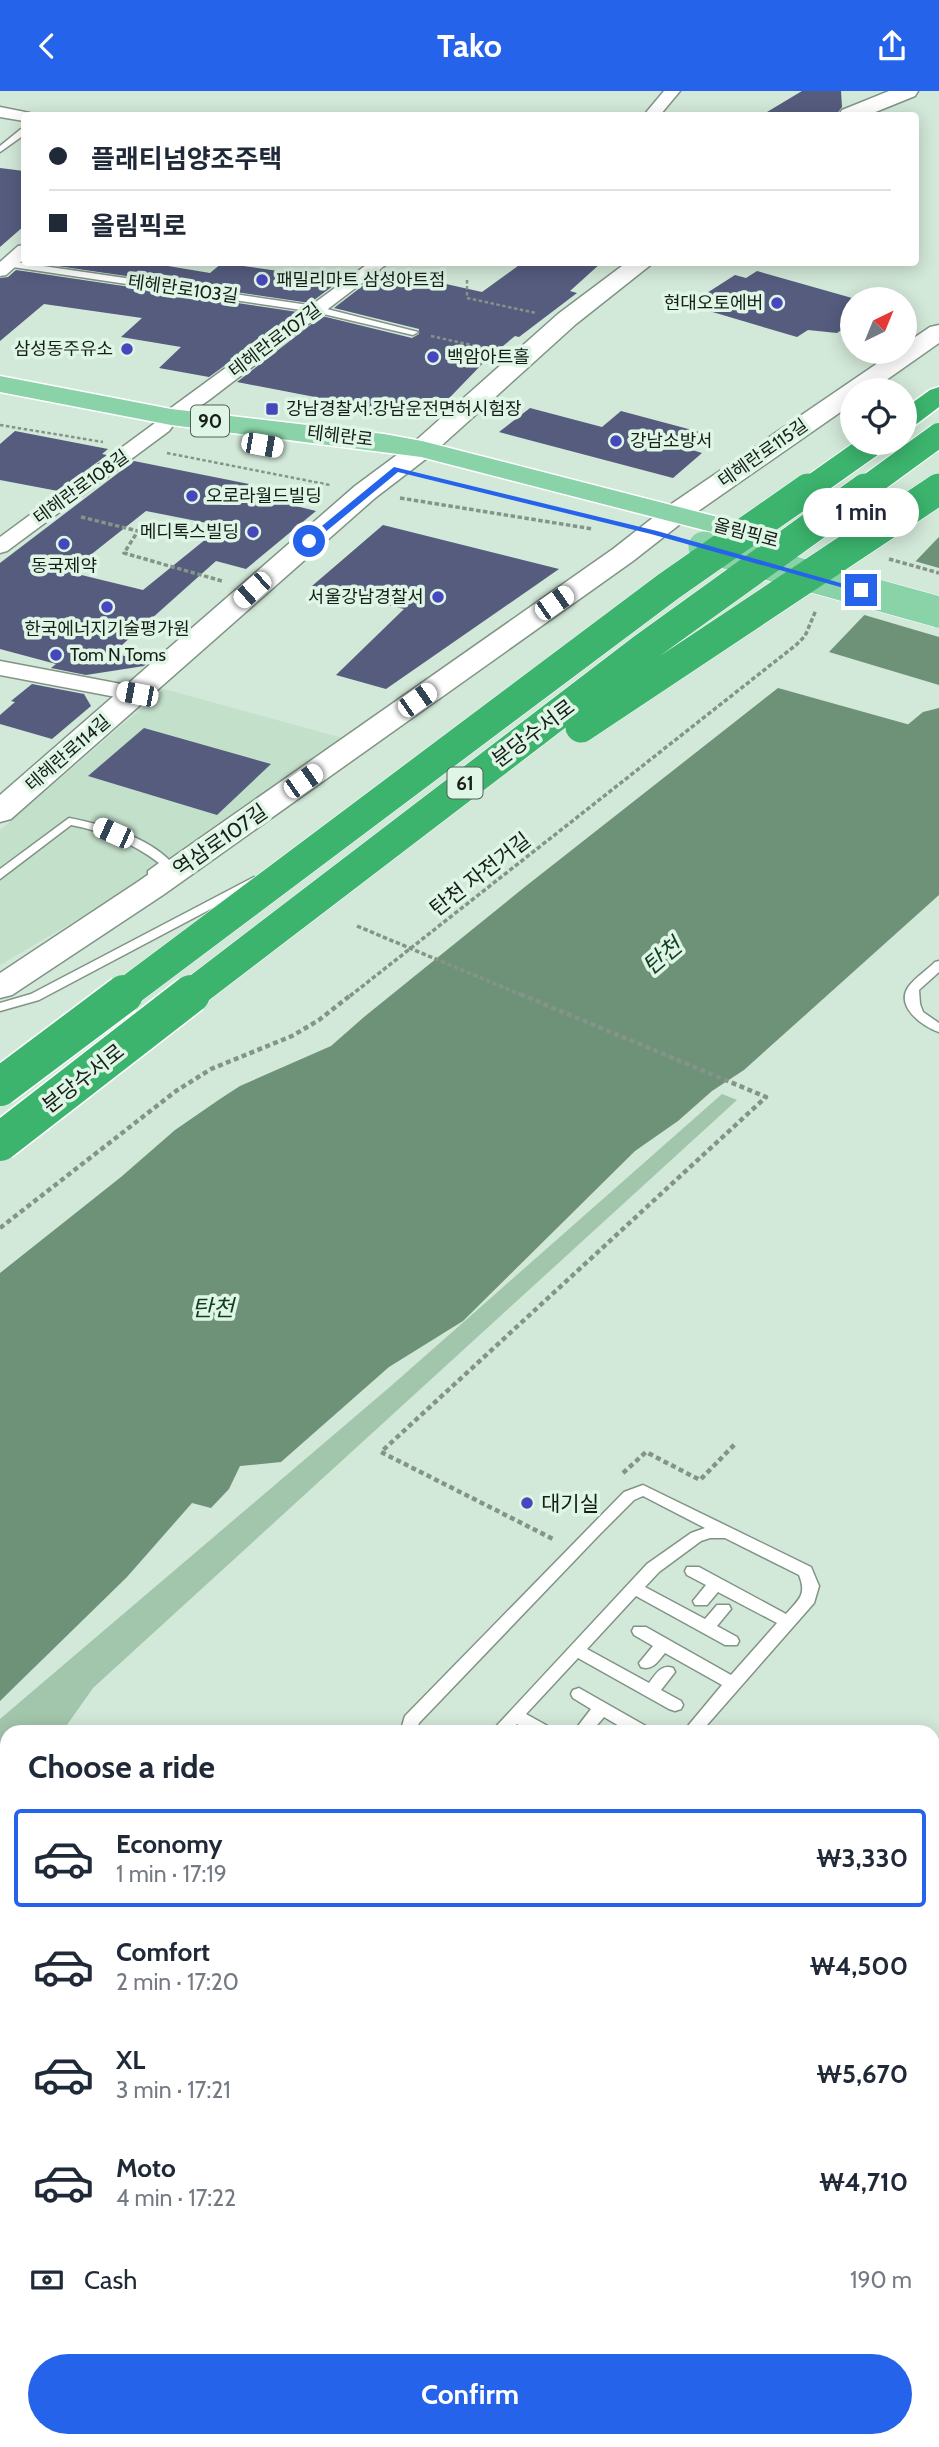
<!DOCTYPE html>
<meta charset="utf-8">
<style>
body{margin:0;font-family:Cabin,"Noto Sans KR",sans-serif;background:#f2f2f3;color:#1f2937;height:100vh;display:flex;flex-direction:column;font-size:26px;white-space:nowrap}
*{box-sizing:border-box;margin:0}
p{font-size:23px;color:#747a83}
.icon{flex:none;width:38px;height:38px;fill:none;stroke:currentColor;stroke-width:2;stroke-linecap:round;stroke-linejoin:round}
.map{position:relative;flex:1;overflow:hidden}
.drawer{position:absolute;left:0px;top:1634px;width:940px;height:723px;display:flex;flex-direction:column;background:#fff;border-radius:21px 21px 0 0;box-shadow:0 4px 18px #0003}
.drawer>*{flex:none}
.guide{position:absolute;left:21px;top:21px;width:898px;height:154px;border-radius:7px;box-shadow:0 4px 18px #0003;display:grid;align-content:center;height:154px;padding:0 28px;background:#fff}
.needle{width:46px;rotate:43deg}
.controls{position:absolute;left:840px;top:196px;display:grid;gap:14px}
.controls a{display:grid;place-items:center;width:77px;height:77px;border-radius:50%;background:#fff;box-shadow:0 4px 18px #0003;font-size:35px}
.end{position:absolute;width:32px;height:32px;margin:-16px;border:9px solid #2563eb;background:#fff;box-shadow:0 0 0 4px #fff}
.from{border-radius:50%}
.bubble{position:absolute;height:49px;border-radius:24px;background:#fff;box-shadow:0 4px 18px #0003;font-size:23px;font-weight:800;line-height:49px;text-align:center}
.car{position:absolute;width:21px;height:42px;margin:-21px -10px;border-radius:9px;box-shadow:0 0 5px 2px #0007;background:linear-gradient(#fff 24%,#345 0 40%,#fff 0 76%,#345 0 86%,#fff 0)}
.guide b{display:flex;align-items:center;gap:24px;height:66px;font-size:26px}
.guide b+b{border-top:2px solid #e0e1e3}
.guide i{width:18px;height:18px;background:#1f2937}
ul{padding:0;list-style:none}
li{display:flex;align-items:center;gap:21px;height:98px;margin:0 14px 10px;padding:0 14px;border:4px solid transparent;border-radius:7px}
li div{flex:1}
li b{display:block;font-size:26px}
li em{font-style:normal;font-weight:800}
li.current{border-color:#2563eb}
li>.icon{width:63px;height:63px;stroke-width:1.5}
h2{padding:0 28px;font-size:32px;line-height:84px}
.pay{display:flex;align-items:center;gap:18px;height:77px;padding:0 28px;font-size:26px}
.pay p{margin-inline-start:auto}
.button{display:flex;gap:14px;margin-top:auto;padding:14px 28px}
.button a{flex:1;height:80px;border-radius:42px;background:#2563eb;color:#fff;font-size:28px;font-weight:800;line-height:80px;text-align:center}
header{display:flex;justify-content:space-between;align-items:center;height:91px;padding:0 28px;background:#2563eb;color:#fff;font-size:32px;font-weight:800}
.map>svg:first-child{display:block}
.built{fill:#c3e0cb}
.green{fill:#a2c6ac}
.water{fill:#6e9278}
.pier{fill:#d2e8d8}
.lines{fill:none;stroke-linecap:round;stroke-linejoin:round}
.river{fill:#6e9278;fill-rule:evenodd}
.building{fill:#565c7e;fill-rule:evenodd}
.lane-casing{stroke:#809486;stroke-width:3}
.street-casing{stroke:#809486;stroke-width:3}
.secondary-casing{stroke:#809486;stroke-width:3}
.primary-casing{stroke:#fff;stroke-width:3}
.highway-casing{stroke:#fff;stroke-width:3}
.path-far2{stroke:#849488;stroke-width:2.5;stroke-dasharray:3.5 2.5;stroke-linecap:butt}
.path-far1{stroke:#849488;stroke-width:3.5;stroke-dasharray:4.5 2.5;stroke-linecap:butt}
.path{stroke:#849488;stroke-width:4.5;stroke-dasharray:5 3.5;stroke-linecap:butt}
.lane{fill:#fff;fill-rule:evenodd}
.street{fill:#fff;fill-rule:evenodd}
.secondary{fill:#fff;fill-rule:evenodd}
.primary{fill:#8ad2a8;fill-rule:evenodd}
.highway{fill:#3cb46e;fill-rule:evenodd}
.primary-bridge-casing{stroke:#fff;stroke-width:32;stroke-linecap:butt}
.highway-bridge-far2-casing{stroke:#fff;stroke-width:26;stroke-linecap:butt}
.highway-bridge-far1-casing{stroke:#fff;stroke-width:32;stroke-linecap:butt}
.highway-bridge-casing{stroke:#fff;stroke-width:41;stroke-linecap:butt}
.path-bridge{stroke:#849488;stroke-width:3.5;stroke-dasharray:4.5 2.5;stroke-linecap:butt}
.primary-bridge{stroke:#8ad2a8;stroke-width:31}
.highway-bridge-far2{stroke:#3cb46e;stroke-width:24}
.highway-bridge-far1{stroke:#3cb46e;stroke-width:31}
.highway-bridge{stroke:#3cb46e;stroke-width:38}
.route{fill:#2563eb}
.poi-dot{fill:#4747bc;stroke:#dff5e5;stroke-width:2.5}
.labels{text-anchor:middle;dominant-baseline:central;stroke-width:7;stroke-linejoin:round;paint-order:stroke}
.far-poi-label{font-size:18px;fill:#161e18;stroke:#dff5e5;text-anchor:start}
.far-street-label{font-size:18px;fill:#161e18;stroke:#dff5e5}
.shield{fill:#dff5e5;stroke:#525e56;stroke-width:2}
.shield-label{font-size:19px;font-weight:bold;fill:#161e18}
.street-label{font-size:21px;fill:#161e18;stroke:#dff5e5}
.poi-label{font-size:21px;fill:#161e18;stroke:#dff5e5;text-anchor:start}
.water-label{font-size:23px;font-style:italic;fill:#0f3d22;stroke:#dff5e5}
</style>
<header><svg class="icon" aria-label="back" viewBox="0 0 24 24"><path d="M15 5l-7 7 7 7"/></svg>Tako<svg class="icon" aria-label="share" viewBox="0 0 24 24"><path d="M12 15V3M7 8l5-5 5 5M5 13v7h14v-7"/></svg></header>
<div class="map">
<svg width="939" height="2356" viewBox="0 0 939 2356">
<rect width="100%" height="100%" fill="#d2e8d8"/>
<path class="built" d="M 164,598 L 350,649 L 150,786 L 0,874 L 0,739 Z"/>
<path class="green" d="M 722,1003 L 737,1009 L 93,1597 L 62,1641 L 7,1642 L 7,1719 L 0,1729 L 0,1628 L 391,1295 Z
M 0,2117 L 7,2120 L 7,2350 L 89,2350 L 99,2356 L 0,2356 Z"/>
<path class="water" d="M 939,446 L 939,594 L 829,561 L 935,450 Z
M 778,597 L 939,642 L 939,804 L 744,979 L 712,1000 L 678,1030 L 635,1060 L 463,1230 L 389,1276 L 281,1371 L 240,1375 L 229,1398 L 211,1417 L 192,1412 L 127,1486 L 0,1610 L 0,1182 L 121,1086 L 175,1039 L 220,1008 L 240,995 L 331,955 L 364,926 L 526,795 Z"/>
<path class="pier" d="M 911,469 L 939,477 L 939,546 L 861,523 Z"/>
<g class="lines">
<path class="river" d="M 939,617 L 939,655 L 886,700 L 869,704 L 852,700 L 845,690 L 852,680 L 923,621 Z"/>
</g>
<path class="building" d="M 802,0 L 841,0 L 842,16 L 836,24 L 762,24 Z
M 0,77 L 24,80 L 24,135 L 0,156 Z
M 37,172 L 150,172 L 210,182 L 222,172 L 341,189 L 310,212 Z
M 522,172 L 601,172 L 570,200 L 577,202 L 519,246 L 515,245 L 486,269 L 429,328 L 237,291 L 322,225 L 412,247 L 419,243 L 419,238 L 334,217 L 383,179 L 482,201 Z
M 16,179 L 298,221 L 209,286 L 159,277 L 181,256 L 121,246 L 142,227 L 44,213 L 0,250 L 0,187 L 8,186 Z
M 757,180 L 852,207 L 852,232 L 837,242 L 808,239 L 797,246 L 699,217 L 710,210 L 699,207 L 735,184 L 746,187 Z
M 530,317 L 602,336 L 621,320 L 707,343 L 689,358 L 702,362 L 673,387 L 499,341 Z
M 15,340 L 108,358 L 102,363 L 107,364 L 58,400 L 0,389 L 0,353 Z
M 134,370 L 249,393 L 240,401 L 316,420 L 246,478 L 216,470 L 113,562 L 148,571 L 144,575 L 86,584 L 51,577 L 56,573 L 0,558 L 0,472 ZM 146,420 L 222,435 L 143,499 L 69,481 Z
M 383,434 L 559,478 L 386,598 L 336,584 L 404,518 L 312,495 Z
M 32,593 L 84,603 L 91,615 L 52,648 L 0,633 L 0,624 L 15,611 L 11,610 Z
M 144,637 L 271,673 L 217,724 L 88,685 Z"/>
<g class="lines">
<g class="lane-casing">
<path id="lane" d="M 21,38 L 24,38 L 24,44 L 0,61 L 0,55 Z
M 9,170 L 315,215 L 418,241 L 413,244 L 315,221 L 6,175 L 5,173 Z
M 69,727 C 104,734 147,745 172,772 L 156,786 L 148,786 L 148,780 L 159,772 C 133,752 103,740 71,734 L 0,788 L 0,778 Z
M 254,786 L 260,790 L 258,793 L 39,909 L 0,920 L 0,912 L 31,903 Z
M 939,870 L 939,881 L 919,899 L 920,913 L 923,921 L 939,932 L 939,941 C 923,936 894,915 909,895 C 916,886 927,879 935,871 Z
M 643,1394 L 811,1476 L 819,1495 L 814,1512 L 700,1642 L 682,1642 L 722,1594 L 665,1562 C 658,1570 653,1580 641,1576 L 639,1572 L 653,1555 L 634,1544 L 632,1540 L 634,1536 L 646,1536 L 731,1584 L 777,1532 L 718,1501 L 707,1514 L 695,1514 L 693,1510 L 706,1494 L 687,1484 L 685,1480 L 687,1476 L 699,1476 L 786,1523 C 799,1508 807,1504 799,1484 L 725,1447 L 710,1447 L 701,1450 L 659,1481 L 645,1496 L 705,1528 L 717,1514 L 729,1514 L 731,1518 L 717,1535 L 737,1546 L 739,1550 L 737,1554 L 725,1554 L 636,1505 L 587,1558 L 649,1592 C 656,1583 661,1573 673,1577 L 675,1581 L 661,1599 L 681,1610 L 683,1614 L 681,1618 L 675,1620 L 669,1618 L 578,1567 L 526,1623 L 553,1638 L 555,1642 L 532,1642 L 517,1633 L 508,1642 L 490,1642 L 647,1473 L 691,1442 L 705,1437 L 643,1405 L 634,1409 L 601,1442 L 419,1632 L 416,1642 L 400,1642 L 405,1625 L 624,1401 Z
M 579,1597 L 651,1638 L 653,1642 L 631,1642 L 604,1626 C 597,1634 592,1643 580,1639 L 578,1635 L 591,1618 L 573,1607 L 571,1603 L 573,1599 Z
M 933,2310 L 939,2312 L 939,2331 L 933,2329 Z"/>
</g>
<g class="street-casing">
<path id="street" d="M 664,0 L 680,0 L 660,24 L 644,24 Z
M 0,16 L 30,22 L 32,24 L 24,24 L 24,30 L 0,26 Z
M 24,154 L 24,168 L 6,184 L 0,185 L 0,171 L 18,155 Z
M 369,172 L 388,172 L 209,309 L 178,330 L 164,330 L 161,326 L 164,322 Z
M 162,330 L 169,332 L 172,336 L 169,340 L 7,460 L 0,462 L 0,446 L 155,332 Z
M 0,570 L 137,596 L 145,598 L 148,603 L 145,608 L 137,610 L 0,584 Z
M 939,2038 L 939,2077 L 933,2079 L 933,2040 Z
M 770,2350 L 811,2350 L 809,2356 L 768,2356 Z"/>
</g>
<g class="secondary-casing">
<path id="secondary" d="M 889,0 L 918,0 L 915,5 L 868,24 L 839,24 L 842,19 Z
M 626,172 L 653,172 L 576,233 L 431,364 L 375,407 L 11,728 L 0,731 L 0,704 L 355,395 L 413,352 L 558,223 Z
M 939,234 L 939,252 L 872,299 L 852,299 L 852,313 L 684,430 L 633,470 L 163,804 L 12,904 L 0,907 L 0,882 L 139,790 L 613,458 L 664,418 L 894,261 L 905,261 L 905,253 L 930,236 Z"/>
</g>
<g class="primary-casing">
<path id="primary" d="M 0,285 L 171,318 L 384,343 L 422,350 L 741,432 L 745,438 L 741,444 L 731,446 L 421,366 L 171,334 L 0,301 Z"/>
</g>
<g class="highway-casing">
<path id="highway" d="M 939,296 L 939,316 L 914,335 L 905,337 L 905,317 L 930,299 Z"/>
</g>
<path class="path-far2" d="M 467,189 L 467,207 L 536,222
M 431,245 L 494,259
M 0,334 L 103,351
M 167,362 L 330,394"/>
<path class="path-far1" d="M 400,407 L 593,438
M 81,426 L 138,440 L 124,462 L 222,490
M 357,835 L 524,905
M 350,905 L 796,554 L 805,545 L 816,519"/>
<path class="path" d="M 520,903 L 766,1006 L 381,1361 L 553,1448
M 0,1137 L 176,1000 L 211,978 L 292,945 L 319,929 L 352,903
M 623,1382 L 646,1361 L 700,1389 L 735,1353"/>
<use href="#lane" class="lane"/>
<use href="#street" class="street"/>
<use href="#secondary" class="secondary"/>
<use href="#primary" class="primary"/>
<use href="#highway" class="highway"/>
<g class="primary-bridge-casing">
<path id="primary-bridge" d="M 704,456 L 939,521"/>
</g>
<g class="highway-bridge-far2-casing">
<path id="highway-bridge-far2" d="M 806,400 L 874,352
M 862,400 L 939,344
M 937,400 L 939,398"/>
</g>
<g class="highway-bridge-far1-casing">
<path id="highway-bridge-far1" d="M 581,636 L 939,398
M 122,905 L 669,495 L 808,398
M 189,905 L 643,558 L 865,398"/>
</g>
<g class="highway-bridge-casing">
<path id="highway-bridge" d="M 0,996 L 124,903
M 0,1051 L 191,903"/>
</g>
<path class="path-bridge" d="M 889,468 L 939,482"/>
<use href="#primary-bridge" class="primary-bridge"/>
<use href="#highway-bridge-far2" class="highway-bridge-far2"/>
<use href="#highway-bridge-far1" class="highway-bridge-far1"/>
<use href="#highway-bridge" class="highway-bridge"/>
</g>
<path class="route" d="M 394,376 L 657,440 L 865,499 L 858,501 L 651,443 L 398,381 L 312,452 L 306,452 L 306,448 Z"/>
<g class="poi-dot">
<circle cx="262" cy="189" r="7"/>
<circle cx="777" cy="212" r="7"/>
<circle cx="127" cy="258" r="7"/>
<circle cx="433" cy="266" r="7"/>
<rect x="265" y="311" width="14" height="14" rx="3.5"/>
<circle cx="616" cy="350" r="7"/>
<circle cx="192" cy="405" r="7"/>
<circle cx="253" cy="441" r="7"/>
<circle cx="64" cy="453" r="7"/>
<circle cx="438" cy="506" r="7"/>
<circle cx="107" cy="516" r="7"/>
<circle cx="56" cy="564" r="7"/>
<circle cx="527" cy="1412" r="7"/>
</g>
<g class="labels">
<g class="far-poi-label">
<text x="276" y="189">패밀리마트 삼성아트점</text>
<text x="763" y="212" text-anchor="end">현대오토에버</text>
<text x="113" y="258" text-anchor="end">삼성동주유소</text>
<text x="447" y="266">백암아트홀</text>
<text x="286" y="318">강남경찰서.강남운전면허시험장</text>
<text x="630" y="350">강남소방서</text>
<text x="206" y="405">오로라월드빌딩</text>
<text x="239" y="441" text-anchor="end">메디톡스빌딩</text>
<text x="64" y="475" text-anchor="middle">동국제약</text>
<text x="424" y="506" text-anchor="end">서울강남경찰서</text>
<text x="107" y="538" text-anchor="middle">한국에너지기술평가원</text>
<text x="70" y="564">Tom N Toms</text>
</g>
<g class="far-street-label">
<text transform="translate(183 198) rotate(8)">테헤란로103길</text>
<text transform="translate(275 249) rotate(-37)">테헤란로107길</text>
<text transform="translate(340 345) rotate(7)">테헤란로</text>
<text transform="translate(763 362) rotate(-35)">테헤란로115길</text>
<text transform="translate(81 396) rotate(-36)">테헤란로108길</text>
<text transform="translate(746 442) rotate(15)">올림픽로</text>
<text transform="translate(68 662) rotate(-41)">테헤란로114길</text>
</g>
<g class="shield">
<rect x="191" y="314.5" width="38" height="31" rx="5"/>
<rect x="447.5" y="676.5" width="35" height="31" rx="5"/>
</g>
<g class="shield-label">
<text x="210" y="330">90</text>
<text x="465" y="692">61</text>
</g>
<g class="street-label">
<text transform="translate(533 642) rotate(-37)">분당수서로</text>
<text transform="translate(220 749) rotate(-35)">역삼로107길</text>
<text transform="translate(480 783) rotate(-38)">탄천 자전거길</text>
<text transform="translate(83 987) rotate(-38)">분당수서로</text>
</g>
<g class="poi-label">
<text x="541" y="1412">대기실</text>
</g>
<g class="water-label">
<text transform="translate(662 865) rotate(-40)">탄천</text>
<text x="213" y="1217">탄천</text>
</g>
</g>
</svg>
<div class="controls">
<a><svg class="needle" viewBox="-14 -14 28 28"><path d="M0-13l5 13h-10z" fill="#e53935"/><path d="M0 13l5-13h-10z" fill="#747a83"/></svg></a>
<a><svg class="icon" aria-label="locate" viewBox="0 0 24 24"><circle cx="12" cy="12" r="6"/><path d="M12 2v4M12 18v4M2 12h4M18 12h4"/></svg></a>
</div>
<i class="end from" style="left:309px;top:450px"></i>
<i class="end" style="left:861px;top:499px"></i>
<div class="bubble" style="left:803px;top:397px;width:116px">1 min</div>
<i class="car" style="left:262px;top:354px;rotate:100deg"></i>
<i class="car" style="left:252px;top:499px;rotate:228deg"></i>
<i class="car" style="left:554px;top:512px;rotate:55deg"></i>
<i class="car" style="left:137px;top:603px;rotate:281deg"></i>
<i class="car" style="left:417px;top:609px;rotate:55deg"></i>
<i class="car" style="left:303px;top:690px;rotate:55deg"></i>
<i class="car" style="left:113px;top:742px;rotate:294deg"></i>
<div class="guide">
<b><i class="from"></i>플래티넘양조주택</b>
<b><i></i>올림픽로</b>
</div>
<section class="drawer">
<h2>Choose a ride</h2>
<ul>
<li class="current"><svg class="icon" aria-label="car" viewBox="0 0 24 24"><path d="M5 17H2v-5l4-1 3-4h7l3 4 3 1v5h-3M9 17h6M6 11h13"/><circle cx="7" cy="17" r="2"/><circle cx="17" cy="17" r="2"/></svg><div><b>Economy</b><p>1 min · 17:19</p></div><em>₩3,330</em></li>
<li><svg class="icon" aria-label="car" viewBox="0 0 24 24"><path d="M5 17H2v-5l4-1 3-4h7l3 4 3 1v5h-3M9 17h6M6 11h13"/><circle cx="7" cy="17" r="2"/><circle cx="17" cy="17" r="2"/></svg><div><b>Comfort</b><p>2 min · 17:20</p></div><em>₩4,500</em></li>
<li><svg class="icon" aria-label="car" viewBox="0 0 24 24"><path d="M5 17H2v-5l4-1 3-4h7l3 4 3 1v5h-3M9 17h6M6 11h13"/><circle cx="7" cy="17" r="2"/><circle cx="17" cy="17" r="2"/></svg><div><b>XL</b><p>3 min · 17:21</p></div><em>₩5,670</em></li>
<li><svg class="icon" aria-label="car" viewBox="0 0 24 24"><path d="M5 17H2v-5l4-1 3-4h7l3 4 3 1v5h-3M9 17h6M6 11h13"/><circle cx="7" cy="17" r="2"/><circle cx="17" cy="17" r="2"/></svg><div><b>Moto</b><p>4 min · 17:22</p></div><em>₩4,710</em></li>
</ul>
<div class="pay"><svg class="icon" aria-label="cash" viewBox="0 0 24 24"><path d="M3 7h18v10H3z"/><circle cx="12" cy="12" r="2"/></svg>Cash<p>190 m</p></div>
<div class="button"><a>Confirm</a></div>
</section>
</div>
